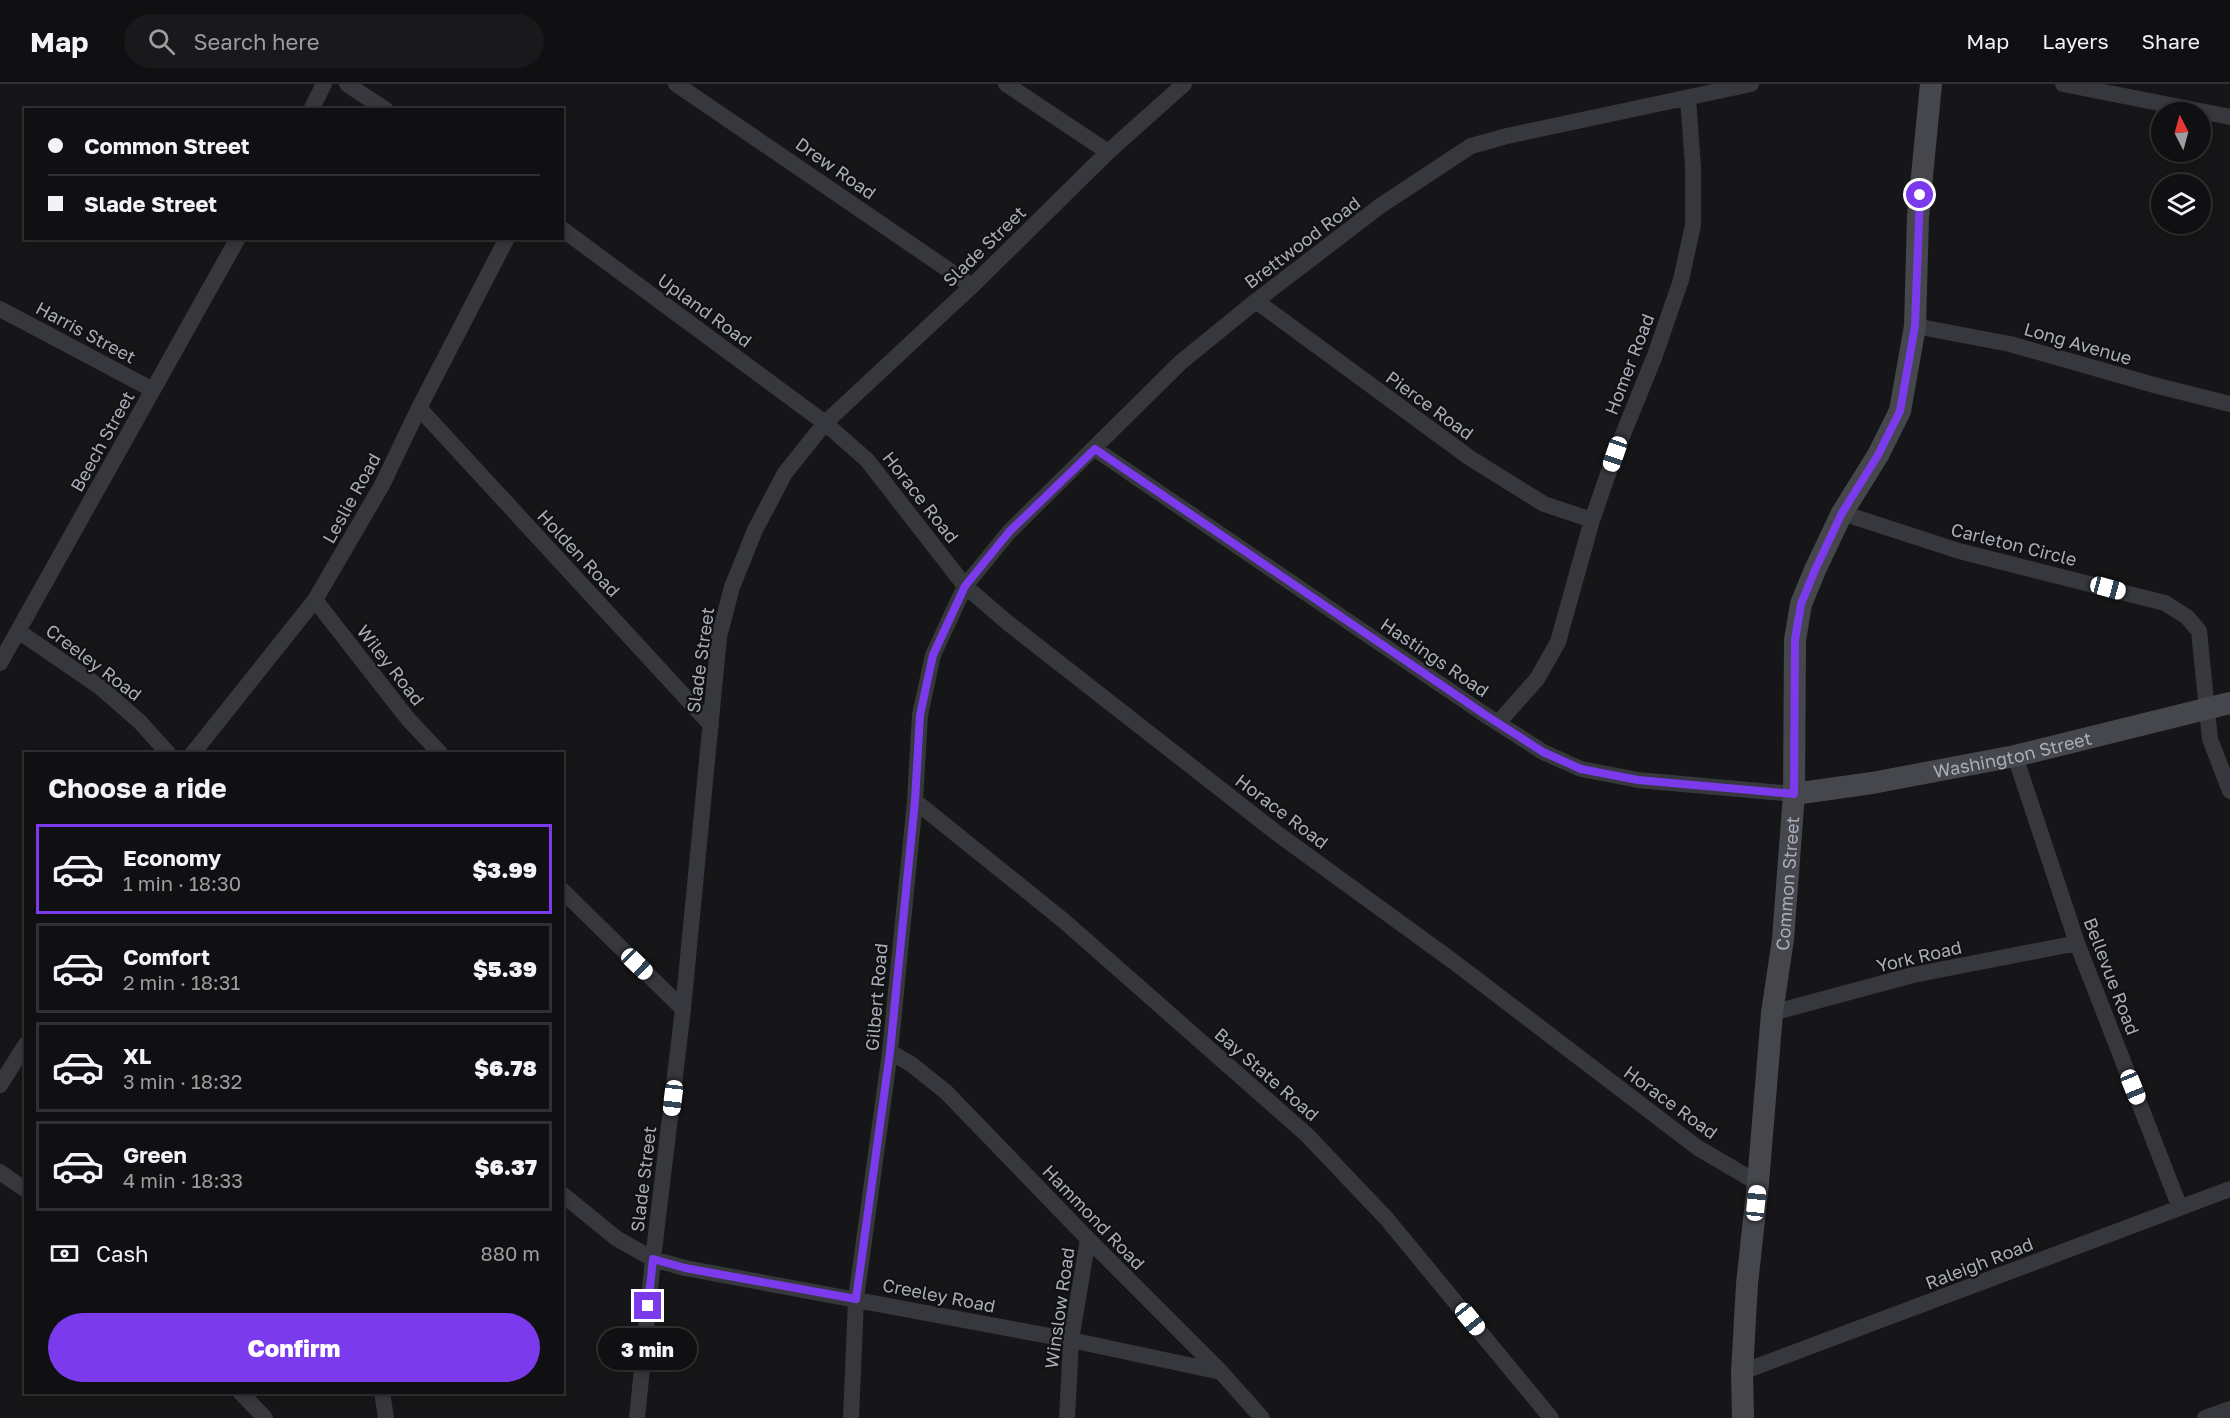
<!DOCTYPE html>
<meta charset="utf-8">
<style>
body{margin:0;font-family:"Golos Text",sans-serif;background:#19191b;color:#f1f3f6;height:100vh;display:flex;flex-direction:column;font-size:22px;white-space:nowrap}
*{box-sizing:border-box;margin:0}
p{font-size:20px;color:#9c9d9f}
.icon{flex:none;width:33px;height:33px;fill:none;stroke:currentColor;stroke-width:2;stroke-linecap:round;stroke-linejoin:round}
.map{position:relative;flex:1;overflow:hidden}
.panel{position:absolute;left:24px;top:668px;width:540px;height:642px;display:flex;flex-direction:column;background:#101012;border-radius:0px;box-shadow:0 3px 9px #0003,0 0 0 2px #303032}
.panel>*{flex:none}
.top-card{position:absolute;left:24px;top:24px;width:540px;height:132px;border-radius:0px;box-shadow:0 3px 9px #0003,0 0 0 2px #303032;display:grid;align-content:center;height:132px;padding:0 24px;background:#101012}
.needle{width:39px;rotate:354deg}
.fabs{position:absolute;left:2151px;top:18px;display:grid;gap:12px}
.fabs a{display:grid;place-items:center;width:60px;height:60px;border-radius:50%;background:#101012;box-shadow:0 3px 9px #0003,0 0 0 2px #303032;font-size:30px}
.end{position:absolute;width:27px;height:27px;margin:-14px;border:8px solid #7c3aed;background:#fff;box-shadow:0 0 0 3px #fff}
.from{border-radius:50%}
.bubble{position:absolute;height:42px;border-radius:21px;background:#101012;box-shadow:0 3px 9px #0003,0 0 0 2px #303032;font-size:20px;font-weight:800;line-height:42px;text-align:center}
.car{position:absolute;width:18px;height:36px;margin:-18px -9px;border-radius:8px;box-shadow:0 0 4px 2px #0007;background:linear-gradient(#fff 24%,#345 0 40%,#fff 0 76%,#345 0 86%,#fff 0)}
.top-card b{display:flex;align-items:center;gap:21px;height:57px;font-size:22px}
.top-card b+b{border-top:2px solid #303032}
.top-card i{width:15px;height:15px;background:#f1f3f6}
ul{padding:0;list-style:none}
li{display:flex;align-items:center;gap:18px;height:90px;margin:0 12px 9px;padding:0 12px;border:3px solid #303032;border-radius:0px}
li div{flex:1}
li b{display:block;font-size:22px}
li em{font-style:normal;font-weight:800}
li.active{border-color:#7c3aed}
li>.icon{width:54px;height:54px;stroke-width:1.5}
h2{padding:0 24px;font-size:27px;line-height:72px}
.pay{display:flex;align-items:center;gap:15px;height:66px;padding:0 24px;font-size:22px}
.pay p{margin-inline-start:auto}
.cta{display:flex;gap:12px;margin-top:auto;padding:12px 24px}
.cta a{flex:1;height:69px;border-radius:36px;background:#7c3aed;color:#fff;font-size:24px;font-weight:800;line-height:69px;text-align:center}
header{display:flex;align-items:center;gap:36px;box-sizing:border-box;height:84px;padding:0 30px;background:#101012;border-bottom:2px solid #303032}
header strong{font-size:28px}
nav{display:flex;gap:33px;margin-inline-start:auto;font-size:21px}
.search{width:420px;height:54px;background:#19191b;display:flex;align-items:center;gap:15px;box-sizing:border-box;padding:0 21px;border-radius:33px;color:#9c9d9f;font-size:22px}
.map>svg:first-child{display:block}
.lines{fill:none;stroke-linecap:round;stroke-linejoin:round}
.street{stroke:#37383d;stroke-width:16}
.secondary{stroke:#45474d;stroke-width:22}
.route{stroke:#7c3aed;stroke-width:8}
.labels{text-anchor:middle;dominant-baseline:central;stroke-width:4.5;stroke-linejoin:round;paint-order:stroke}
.street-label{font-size:18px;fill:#a8adb8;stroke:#111113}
</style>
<header>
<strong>Map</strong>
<div class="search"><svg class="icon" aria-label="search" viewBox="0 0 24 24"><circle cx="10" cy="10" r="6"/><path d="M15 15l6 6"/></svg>Search here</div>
<nav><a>Map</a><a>Layers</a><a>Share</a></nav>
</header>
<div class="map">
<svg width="2230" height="1334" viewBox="0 0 2230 1334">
<rect width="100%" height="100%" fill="#161618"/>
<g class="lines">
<path class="street" d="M 347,0 L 386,26
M 676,0 L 972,202
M 1006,0 L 1108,68
M 2063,0 L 2230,33
M 311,26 L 324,0
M 562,145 L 825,339 L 867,376 L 965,502 L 1008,539 L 1278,750 L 1454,878 L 1698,1064 L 1758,1099
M 1256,217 L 1470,374 L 1544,420 L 1592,436
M 0,225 L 153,306
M 1915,242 L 2010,260 L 2154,301 L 2230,320
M 419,324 L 711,641
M 1095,365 L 1484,630 L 1543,668 L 1581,685 L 1638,696 L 1794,710
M 1842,429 L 1959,467 L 2165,519 L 2187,533 L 2199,547 L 2210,655 L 2230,707
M 315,516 L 408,635 L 440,669
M 18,547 L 100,603 L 140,638 L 168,669
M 0,579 L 238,154
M 1498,639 L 1537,595 L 1558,558 L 1592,436 L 1615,370 L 1654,274 L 1681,196 L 1693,141 L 1693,82 L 1688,14
M 193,669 L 315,516 L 382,401 L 419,324 L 507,154
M 2015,672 L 2077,859 L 2180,1124
M 915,717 L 1064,837 L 1306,1050 L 1386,1134 L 1551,1334
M 562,806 L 683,925
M 1772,929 L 1913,891 L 2077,859
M 890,968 L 911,980 L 946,1008 L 1088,1155 L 1221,1288 L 1262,1334
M 0,1001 L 26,960
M 0,1088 L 26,1106
M 562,1110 L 616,1154 L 653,1175 L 685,1184 L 1071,1256 L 1221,1288
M 1742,1288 L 2230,1105
M 240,1308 L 265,1334
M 382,1308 L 386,1334
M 637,1334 L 653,1175 L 683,925 L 719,553 L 732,503 L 755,446 L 785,389 L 825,339 L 972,202 L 1108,68 L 1184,0
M 851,1334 L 856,1215 L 890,968 L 915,717 L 920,631 L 933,571 L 965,502 L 1009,448 L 1181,278 L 1256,217 L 1380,122 L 1471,62 L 1507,52 L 1751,0
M 1067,1334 L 1071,1256 L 1088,1155
M 2205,1334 L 2230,1325"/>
<g class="secondary">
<path id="s1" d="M 1794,710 L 1872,699 L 2015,672 L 2230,619"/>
<path id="s2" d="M 1743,1334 L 1742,1288 L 1747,1200 L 1758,1099 L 1772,929 L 1783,855 L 1794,710 L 1795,556 L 1801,520 L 1815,486 L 1842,429 L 1878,371 L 1900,327 L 1915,242 L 1918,133 L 1931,0"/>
</g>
</g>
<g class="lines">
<path class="route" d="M 648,1222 L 653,1175 L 685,1184 L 856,1215 L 890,968 L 915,717 L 920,631 L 933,571 L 965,502 L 1009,448 L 1095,365 L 1484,630 L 1543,668 L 1581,685 L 1638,696 L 1794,710 L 1795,556 L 1801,520 L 1815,486 L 1842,429 L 1878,371 L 1900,327 L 1915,242 L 1920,111"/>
</g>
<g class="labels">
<g class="street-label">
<text transform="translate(836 84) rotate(35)">Drew Road</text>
<text transform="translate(1302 158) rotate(-37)">Brettwood Road</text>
<text transform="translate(984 162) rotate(-44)">Slade Street</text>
<text transform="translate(705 226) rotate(36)">Upland Road</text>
<text transform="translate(86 248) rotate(28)">Harris Street</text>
<text transform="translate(2078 259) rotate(16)">Long Avenue</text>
<text transform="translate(1629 280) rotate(-69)">Homer Road</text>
<text transform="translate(1430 321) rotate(36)">Pierce Road</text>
<text transform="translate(102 357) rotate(-61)">Beech Street</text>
<text transform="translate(921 413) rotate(52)">Horace Road</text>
<text transform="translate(351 414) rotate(-61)">Leslie Road</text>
<text transform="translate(2014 460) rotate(14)">Carleton Circle</text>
<text transform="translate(579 469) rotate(47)">Holden Road</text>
<text transform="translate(1435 573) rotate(34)">Hastings Road</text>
<text transform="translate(700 576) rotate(-82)">Slade Street</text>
<text transform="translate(94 578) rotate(37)">Creeley Road</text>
<text transform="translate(391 581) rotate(52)">Wiley Road</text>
<text stroke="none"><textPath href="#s1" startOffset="222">Washington Street</textPath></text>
<text transform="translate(1282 727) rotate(37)">Horace Road</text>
<text stroke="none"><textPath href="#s2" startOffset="537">Common Street</textPath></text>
<text transform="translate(1919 872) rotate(-13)">York Road</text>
<text transform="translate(2112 892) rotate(69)">Bellevue Road</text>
<text transform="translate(876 913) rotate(-85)">Gilbert Road</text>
<text transform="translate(1267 990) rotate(41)">Bay State Road</text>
<text transform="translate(1671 1018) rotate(36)">Horace Road</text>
<text transform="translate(643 1095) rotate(-83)">Slade Street</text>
<text transform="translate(1094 1133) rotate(46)">Hammond Road</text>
<text transform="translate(1979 1179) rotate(-21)">Raleigh Road</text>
<text transform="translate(939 1211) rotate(11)">Creeley Road</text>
<text transform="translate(1059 1224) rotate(-82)">Winslow Road</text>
</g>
</g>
</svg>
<div class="fabs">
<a><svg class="needle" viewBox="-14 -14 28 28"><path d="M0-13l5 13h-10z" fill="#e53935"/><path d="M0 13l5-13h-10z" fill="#9c9d9f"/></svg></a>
<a><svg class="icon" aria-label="layers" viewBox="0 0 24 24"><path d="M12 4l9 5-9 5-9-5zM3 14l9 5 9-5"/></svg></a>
</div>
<i class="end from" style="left:1920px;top:111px"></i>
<i class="end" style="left:648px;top:1222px"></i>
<div class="bubble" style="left:598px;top:1244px;width:99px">3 min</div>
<i class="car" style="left:1615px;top:370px;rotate:199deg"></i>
<i class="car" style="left:2108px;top:504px;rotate:105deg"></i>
<i class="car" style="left:637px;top:880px;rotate:134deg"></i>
<i class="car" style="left:2133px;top:1003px;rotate:158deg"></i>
<i class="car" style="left:673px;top:1014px;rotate:187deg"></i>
<i class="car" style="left:1756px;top:1119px;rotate:6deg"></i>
<i class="car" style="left:1470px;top:1235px;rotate:141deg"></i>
<div class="top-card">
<b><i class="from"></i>Common Street</b>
<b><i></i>Slade Street</b>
</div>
<section class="panel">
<h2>Choose a ride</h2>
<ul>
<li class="active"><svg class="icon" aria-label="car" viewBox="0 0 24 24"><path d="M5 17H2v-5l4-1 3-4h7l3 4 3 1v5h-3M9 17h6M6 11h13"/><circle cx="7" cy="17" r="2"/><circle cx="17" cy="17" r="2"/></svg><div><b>Economy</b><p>1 min · 18:30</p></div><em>$3.99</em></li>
<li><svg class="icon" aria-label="car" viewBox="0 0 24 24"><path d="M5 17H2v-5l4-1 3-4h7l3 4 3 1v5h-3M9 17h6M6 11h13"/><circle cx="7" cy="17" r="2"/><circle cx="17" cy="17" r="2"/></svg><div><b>Comfort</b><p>2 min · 18:31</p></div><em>$5.39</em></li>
<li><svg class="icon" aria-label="car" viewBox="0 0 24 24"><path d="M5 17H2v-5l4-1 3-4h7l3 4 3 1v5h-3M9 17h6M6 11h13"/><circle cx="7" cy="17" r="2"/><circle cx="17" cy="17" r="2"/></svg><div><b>XL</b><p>3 min · 18:32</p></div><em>$6.78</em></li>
<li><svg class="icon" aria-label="car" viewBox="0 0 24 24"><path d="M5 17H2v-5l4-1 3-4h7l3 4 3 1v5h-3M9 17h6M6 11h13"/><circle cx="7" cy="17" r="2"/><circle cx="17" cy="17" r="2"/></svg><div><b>Green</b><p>4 min · 18:33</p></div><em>$6.37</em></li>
</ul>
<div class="pay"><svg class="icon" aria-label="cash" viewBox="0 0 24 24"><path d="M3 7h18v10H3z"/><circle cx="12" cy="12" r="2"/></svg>Cash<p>880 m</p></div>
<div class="cta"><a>Confirm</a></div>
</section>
</div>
